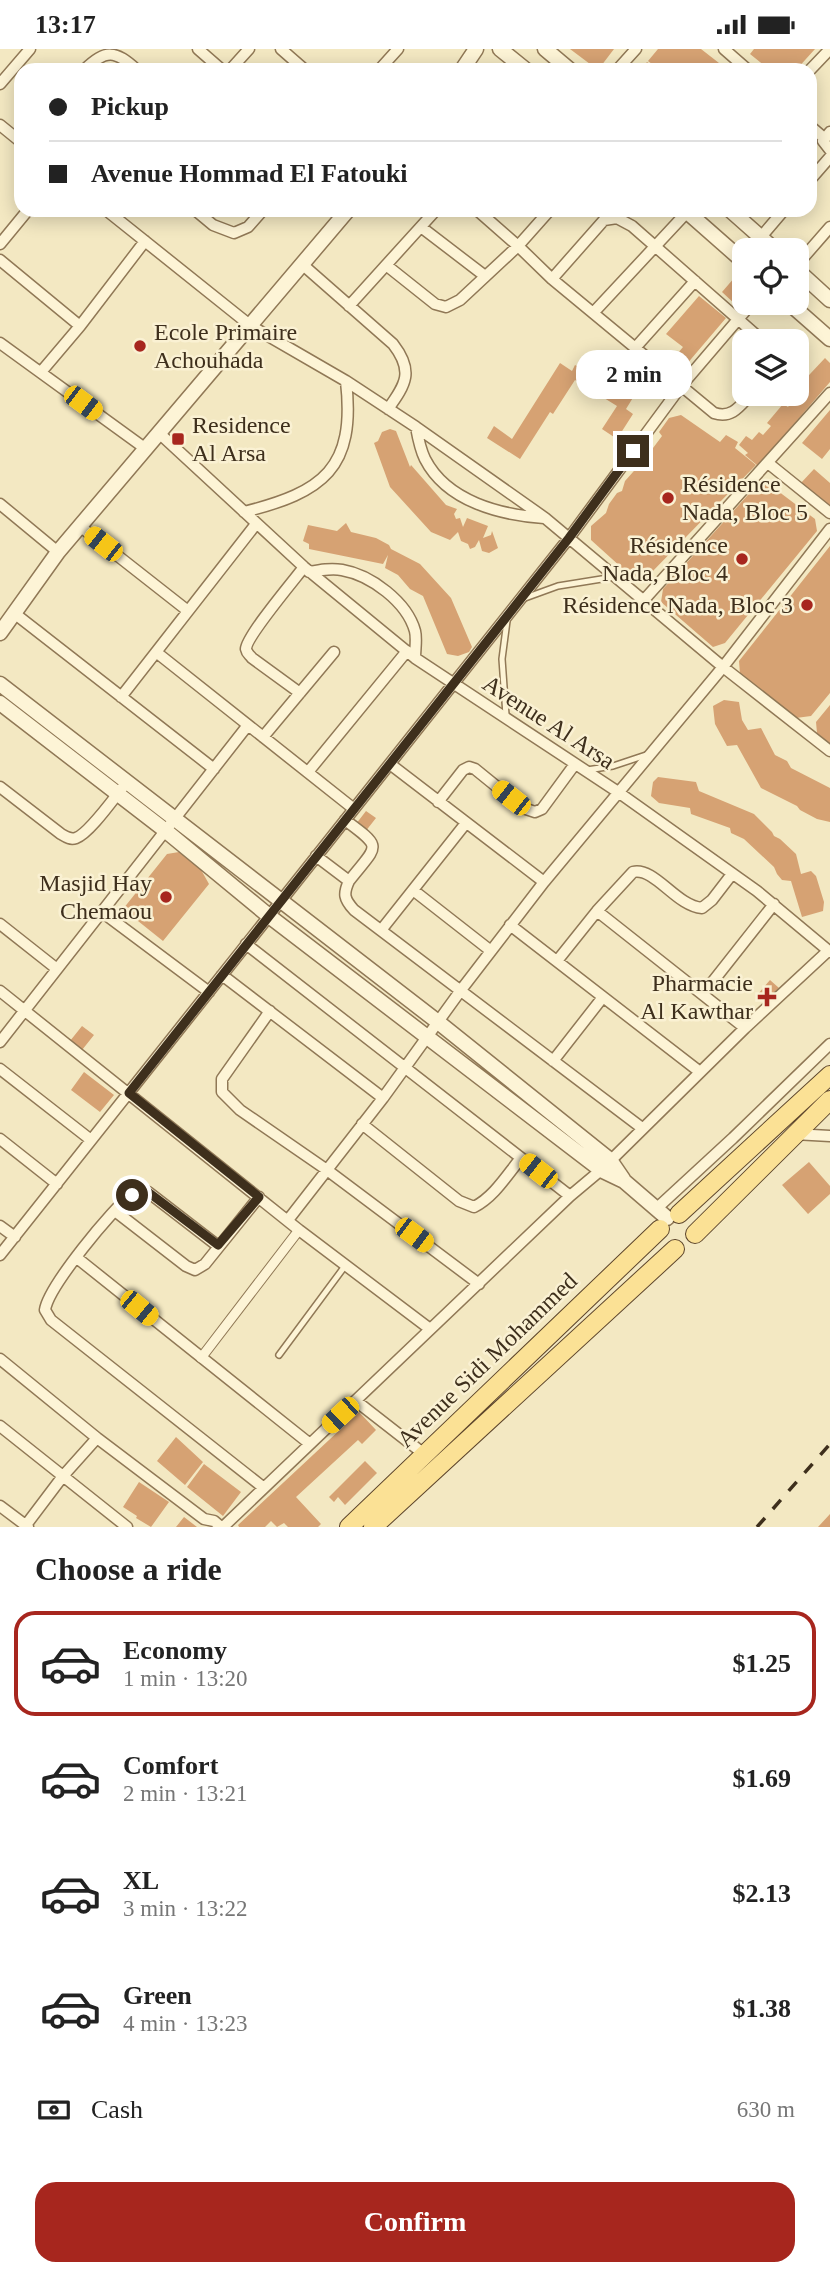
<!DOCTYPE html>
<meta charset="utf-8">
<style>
body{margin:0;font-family:Georgia,serif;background:#f2f2f2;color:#222;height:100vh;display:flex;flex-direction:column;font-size:26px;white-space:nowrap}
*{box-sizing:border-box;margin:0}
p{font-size:23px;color:#767676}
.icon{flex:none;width:38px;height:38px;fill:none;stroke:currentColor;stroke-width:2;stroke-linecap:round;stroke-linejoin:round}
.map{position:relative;height:1478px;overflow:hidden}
.details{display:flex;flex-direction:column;background:#fff;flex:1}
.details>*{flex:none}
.top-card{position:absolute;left:14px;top:14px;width:803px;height:154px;border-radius:21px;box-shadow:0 4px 18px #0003;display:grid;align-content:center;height:154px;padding:0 35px;background:#fff}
.controls{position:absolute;left:732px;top:189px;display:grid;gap:14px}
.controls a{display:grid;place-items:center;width:77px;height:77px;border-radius:14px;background:#fff;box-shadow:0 4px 18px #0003;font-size:35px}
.end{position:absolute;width:32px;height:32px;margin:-16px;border:9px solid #3e2f1c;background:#fff;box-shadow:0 0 0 4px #fff}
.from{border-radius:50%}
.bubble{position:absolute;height:49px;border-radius:21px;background:#fff;box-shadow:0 4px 18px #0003;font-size:23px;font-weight:700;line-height:49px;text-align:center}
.car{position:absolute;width:21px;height:42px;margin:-21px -10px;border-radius:9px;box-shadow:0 0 5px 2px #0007;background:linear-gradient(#f5c518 24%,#345 0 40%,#f5c518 0 76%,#345 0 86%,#f5c518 0)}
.top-card b{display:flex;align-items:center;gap:24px;height:66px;font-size:26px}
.top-card b+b{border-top:2px solid #e0e0e0}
.top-card i{width:18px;height:18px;background:#222}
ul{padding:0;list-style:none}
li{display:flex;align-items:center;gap:21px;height:105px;margin:0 14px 10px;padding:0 21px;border:4px solid transparent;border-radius:21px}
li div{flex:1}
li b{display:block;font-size:26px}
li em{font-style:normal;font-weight:700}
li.selected{border-color:#a7261e}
li>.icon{width:63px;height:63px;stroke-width:1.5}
h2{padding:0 35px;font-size:32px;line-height:84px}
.pay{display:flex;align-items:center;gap:18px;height:77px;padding:0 35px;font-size:26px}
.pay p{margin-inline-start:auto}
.button{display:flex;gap:14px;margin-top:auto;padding:14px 35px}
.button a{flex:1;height:80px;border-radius:21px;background:#a7261e;color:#fff;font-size:28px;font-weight:700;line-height:80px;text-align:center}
.status{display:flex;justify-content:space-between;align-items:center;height:49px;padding:0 35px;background:#fff;direction:ltr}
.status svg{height:19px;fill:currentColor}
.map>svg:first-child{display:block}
.building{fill:#d6a273}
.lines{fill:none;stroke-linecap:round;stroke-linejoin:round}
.service-casing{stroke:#907856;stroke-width:8}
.pedestrian-casing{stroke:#907856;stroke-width:11}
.minor-casing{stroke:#907856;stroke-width:13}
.tertiary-casing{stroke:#907856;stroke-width:17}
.primary-casing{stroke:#5d452b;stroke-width:20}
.service{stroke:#fdf4d6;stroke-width:5}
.pedestrian{stroke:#fdf4d6;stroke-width:9}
.minor{stroke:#fdf4d6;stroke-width:10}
.tertiary{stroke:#fdf4d6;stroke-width:14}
.primary{stroke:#fbe195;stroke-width:18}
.rail{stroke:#3e2f1c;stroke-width:3.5;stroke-dasharray:12 12;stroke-linecap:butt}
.route{stroke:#3e2f1c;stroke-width:9}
.poi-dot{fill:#a7261e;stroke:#faf1d3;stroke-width:2.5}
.labels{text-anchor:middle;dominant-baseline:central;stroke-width:5;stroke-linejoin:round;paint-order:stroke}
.poi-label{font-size:24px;fill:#3e2f1c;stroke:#faf1d3;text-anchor:end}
.street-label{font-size:24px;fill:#3e2f1c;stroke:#faf1d3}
</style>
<div class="status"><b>13:17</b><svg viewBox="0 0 49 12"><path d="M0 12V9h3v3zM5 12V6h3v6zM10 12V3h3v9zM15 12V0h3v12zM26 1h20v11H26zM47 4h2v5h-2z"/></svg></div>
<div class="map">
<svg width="830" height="1478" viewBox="0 0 830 1478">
<rect width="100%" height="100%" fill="#f3e8c2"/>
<path class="building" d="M 570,0 L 614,0 L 598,21 Z
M 658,0 L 701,0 L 728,21 L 682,21 L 678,18 L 676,21 L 660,21 L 648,12 Z
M 754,0 L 815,0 L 796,21 L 770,21 L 750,5 Z
M 647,13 L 658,21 L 640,21 Z
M 735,228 L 744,236 L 744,248 L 736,256 L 722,243 Z
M 699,247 L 726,269 L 680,323 L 667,312 L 676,302 L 678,304 L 683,298 L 666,285 Z
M 825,309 L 830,314 L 830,333 L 758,417 L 745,406 L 748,404 L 739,396 L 746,387 L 752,391 L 759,383 L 763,386 L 771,377 L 767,374 L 783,355 L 788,358 L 794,350 L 790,347 L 796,345 L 796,340 Z
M 560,314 L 572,322 L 575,316 L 582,320 L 585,316 L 634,347 L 626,360 L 633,365 L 617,390 L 602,380 L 617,357 L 575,331 L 553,365 L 550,363 L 520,410 L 487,389 L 494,377 L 512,390 Z
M 830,361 L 830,400 L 822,410 L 802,394 Z
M 681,366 L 720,393 L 726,386 L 738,393 L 735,399 L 756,416 L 650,525 L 632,528 L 591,491 L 591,477 L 606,464 L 609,455 L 617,444 L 622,442 L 625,432 L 641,414 L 644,409 L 642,405 L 649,396 L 653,399 L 662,387 L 659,383 L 669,369 Z
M 390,380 L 396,382 L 410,418 L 411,416 L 446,456 L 457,460 L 454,465 L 456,470 L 460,469 L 463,478 L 467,469 L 488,477 L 483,489 L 491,486 L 492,482 L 498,499 L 489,504 L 482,502 L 479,491 L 475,498 L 470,500 L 468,495 L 461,492 L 458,483 L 450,491 L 431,483 L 390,438 L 374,394 L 378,392 L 382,383 Z
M 814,420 L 830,434 L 830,460 L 800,435 Z
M 770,436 L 815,470 L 817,482 L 725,594 L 713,598 L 661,553 L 663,540 L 756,437 Z
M 346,474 L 351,483 L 376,489 L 389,496 L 391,500 L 420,515 L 451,549 L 472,598 L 469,603 L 458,607 L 447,605 L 423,547 L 410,540 L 398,526 L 385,519 L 388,506 L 383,515 L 309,500 L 309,495 L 303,492 L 308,476 L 337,482 Z
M 830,497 L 830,644 L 811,667 L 796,669 L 740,625 L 739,612 Z
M 724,651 L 739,653 L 742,671 L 748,681 L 761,679 L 775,706 L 787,712 L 791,719 L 830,739 L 830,773 L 817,770 L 800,761 L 797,757 L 761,739 L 737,696 L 727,697 L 715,675 L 713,657 Z
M 830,656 L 830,695 L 817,684 L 816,673 Z
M 658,728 L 696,733 L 699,742 L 754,765 L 772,783 L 774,787 L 780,790 L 796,805 L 801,825 L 811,822 L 816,827 L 824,853 L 823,862 L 802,868 L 791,832 L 782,831 L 777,825 L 774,818 L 744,790 L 731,784 L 730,779 L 691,765 L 690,759 L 659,754 L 651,747 L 653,733 Z
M 366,762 L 376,769 L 365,783 L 356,775 Z
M 179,803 L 200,819 L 209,835 L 163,892 L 123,860 L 167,805 Z
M 770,931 L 779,939 L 768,953 L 758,945 Z
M 82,977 L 94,986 L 82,1001 L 70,992 Z
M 84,1023 L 114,1046 L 100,1063 L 71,1041 Z
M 809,1113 L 830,1137 L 830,1145 L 808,1165 L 782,1136 Z
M 359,1363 L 376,1381 L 362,1395 L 358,1391 L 296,1448 L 321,1475 L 318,1478 L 288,1478 L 284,1474 L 277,1478 L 271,1472 L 265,1478 L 239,1478 L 238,1476 Z
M 176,1388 L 203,1413 L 185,1436 L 157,1412 Z
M 365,1412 L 377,1424 L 345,1456 L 338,1448 L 334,1453 L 329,1448 Z
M 204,1415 L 241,1443 L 223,1467 L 187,1438 Z
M 139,1433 L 169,1453 L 151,1478 L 136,1469 L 137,1467 L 123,1458 Z
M 830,1465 L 830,1478 L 818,1478 Z
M 184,1468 L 197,1478 L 176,1478 Z"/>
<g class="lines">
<g class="service-casing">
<path id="service" d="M 525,549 L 558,537 L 614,528
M 506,666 L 502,610 L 507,572
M 587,721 L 613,717 L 646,706
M 279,1306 L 345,1217"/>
</g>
<g class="pedestrian-casing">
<path id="pedestrian" d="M 201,1309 L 299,1181"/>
</g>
<g class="minor-casing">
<path id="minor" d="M 198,0 L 222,21
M 281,0 L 305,21
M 724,0 L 748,21
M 84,21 C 106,0 115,1 137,21
M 230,21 L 249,0
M 379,21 L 398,0
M 617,21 L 636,0
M 810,21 L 830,0
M 0,35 L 30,0
M 0,76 L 21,93
M 810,77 L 824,89
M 830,83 L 823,92 L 830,101
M 810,131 L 830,108
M 106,161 L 251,277 L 346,332 L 416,378 L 545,469 L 723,618 L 830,702
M 195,161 L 213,176 L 234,184 L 248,178 L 263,161
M 477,161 L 518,197 L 552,230 L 714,364 C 732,370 740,357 751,345
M 421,178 L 485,227
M 761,188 L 784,161
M 0,195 L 28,161
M 0,211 L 80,277
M 303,216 L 393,295 C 414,322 406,335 388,360
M 386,216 L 435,255 L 446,258 L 460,251 L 518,197 L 550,161
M 796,217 L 830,178
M 552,230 L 604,171 L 617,169 L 632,177 L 763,292
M 349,257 L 436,161
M 594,263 L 689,161
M 0,294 L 146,400
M 635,299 L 695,232
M 41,323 L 80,277 L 145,192
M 416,378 C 418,389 420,400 425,410 C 447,453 501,466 544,469
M 159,384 L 304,518 L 415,609 L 618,743 L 757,842 L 830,903
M 768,414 L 830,464
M 0,455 L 58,503
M 244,463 C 323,443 356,420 346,332
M 81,478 L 188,562
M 309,523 C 320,521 331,519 342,521 C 371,526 407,553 415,582 C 417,590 415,600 415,609
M 643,552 L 830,344
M 14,564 L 214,720
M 156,603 L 354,760
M 300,644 L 252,609 C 249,605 247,605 246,600 C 246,588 294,531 304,518
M 121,648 L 256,475
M 263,688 L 334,603
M 390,715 L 544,833
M 308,723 L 407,602
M 0,738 L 61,785 C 66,788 70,791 76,789 C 90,784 116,746 127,733
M 438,753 L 463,721 L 469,718 L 475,720 L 523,759 L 535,763 L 542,760 L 575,715
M 345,771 C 384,800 378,795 349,832
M 316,807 L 349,832 C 343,845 344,850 354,861 L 642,1079
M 413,841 L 491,902
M 597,862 L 745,979
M 102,863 L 209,943
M 0,875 L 57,920
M 510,876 L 700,1023
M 382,880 L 466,774
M 246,895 L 570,1147
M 557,912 L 597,862 L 633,823 C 655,818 676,857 702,859 L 712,851 L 732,825
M 222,926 L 383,1049
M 0,942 L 299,1181 L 430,1280
M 703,945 L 774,855
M 270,962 L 222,1030 L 222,1043 L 240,1061 L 327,1121 L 479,1235
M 0,993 L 248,676
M 553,1012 L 603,948
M 0,1020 L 91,1091
M 362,1075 L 459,1152 L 474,1158 C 494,1148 507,1126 521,1109
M 794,1085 L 830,1087
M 0,1090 L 57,1135
M 656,1160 L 733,1089 L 830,995
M 115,1162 L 186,1217 L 195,1221 L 205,1215 L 259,1148
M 288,1171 L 383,1049 L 461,941 L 544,833 L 723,618 L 830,480
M 0,1177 L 15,1188
M 218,1197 L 148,1143 C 142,1141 138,1141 133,1144 C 113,1159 48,1238 45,1261 L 51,1271 L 264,1439
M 0,1206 L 569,489 L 682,336 L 752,254
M 77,1209 L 310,1395
M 0,1310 L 97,1389 L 204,1470 L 214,1472 L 221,1478
M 356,1352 L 424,1405
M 0,1377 L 127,1478
M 0,1457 L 28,1478
M 26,1476 L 63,1427 L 97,1389
M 223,1478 L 570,1147 L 601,1121 L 745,979 L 828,902"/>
</g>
<g class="tertiary-casing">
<path id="tertiary" d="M 500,0 L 526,21
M 545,0 L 570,21
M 462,21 L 476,0
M 685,161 L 744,213
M 730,161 L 775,201
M 796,220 L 830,251
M 789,254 L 830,290
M 0,584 L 58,503 L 348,161
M 0,635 L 438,973 L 610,1111 L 623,1130
M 0,654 L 166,782 L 269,867 L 601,1121 L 624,1132 L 667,1169"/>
</g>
<g class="primary-casing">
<path id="primary" d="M 679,1165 L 830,1026
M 695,1185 L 830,1051
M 349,1478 L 660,1180
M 373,1478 L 675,1200"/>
</g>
<use href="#service" class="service"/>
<use href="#pedestrian" class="pedestrian"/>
<use href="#minor" class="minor"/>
<use href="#tertiary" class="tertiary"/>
<use href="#primary" class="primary"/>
<path class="rail" d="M 757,1478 L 830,1395"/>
</g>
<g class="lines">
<path class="route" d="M 132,1146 L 140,1141 L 148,1143 L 218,1196 L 259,1148 L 129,1044 L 569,489 L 633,402"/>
</g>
<g class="poi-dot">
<circle cx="140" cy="297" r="7"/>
<rect x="171" y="383" width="14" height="14" rx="3.5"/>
<circle cx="668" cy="449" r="7"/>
<circle cx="742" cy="510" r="7"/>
<circle cx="807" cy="556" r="7"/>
<circle cx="166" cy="848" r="7"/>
<path d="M763.5 937.5h7v7h7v7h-7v7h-7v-7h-7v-7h7z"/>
</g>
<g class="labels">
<g class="poi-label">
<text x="154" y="283" text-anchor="start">Ecole Primaire<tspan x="154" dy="28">Achouhada</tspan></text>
<text x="192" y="376" text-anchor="start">Residence<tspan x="192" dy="28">Al Arsa</tspan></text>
<text x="682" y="435" text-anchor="start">Résidence<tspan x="682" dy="28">Nada, Bloc 5</tspan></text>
<text x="728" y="496">Résidence<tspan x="728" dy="28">Nada, Bloc 4</tspan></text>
<text x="793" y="556">Résidence Nada, Bloc 3</text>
<text x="152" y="834">Masjid Hay<tspan x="152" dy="28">Chemaou</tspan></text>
<text x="753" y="934">Pharmacie<tspan x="753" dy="28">Al Kawthar</tspan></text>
</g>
<g class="street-label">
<text transform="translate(549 673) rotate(33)">Avenue Al Arsa</text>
<text transform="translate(487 1311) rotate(-44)">Avenue Sidi Mohammed</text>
</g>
</g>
</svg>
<div class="controls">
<a><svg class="icon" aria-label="locate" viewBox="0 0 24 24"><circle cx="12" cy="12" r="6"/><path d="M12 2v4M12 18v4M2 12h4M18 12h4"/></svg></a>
<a><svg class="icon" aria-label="layers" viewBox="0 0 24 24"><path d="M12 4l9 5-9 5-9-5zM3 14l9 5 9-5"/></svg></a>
</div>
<i class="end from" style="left:132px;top:1146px"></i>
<i class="end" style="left:633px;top:402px"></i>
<div class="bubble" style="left:576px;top:301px;width:116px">2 min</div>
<i class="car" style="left:83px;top:354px;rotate:127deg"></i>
<i class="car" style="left:103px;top:495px;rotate:308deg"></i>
<i class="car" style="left:511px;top:749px;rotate:308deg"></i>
<i class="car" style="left:538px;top:1122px;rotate:308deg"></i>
<i class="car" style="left:414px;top:1186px;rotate:127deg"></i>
<i class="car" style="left:139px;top:1259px;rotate:129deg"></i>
<i class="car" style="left:340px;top:1366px;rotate:227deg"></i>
<div class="top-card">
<b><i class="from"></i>Pickup</b>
<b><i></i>Avenue Hommad El Fatouki</b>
</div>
</div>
<section class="details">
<h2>Choose a ride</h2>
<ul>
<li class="selected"><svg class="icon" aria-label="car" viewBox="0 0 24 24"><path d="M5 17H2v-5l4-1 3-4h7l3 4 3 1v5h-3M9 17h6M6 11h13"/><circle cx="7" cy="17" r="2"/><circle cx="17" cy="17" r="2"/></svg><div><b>Economy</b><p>1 min · 13:20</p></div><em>$1.25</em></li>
<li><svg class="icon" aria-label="car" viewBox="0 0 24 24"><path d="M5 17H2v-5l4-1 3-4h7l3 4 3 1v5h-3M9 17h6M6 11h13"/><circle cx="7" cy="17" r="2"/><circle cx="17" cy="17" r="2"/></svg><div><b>Comfort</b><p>2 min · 13:21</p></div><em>$1.69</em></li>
<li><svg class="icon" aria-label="car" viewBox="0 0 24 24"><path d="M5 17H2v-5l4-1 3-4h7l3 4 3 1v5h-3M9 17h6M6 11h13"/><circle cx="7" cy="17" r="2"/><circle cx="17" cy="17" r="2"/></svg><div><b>XL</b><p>3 min · 13:22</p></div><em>$2.13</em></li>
<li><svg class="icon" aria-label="car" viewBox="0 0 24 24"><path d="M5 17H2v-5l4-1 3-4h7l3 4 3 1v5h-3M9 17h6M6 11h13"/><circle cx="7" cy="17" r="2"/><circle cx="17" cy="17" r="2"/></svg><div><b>Green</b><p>4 min · 13:23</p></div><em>$1.38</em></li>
</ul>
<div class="pay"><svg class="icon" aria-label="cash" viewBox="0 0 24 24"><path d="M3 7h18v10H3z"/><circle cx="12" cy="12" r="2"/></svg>Cash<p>630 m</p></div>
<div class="button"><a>Confirm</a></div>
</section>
